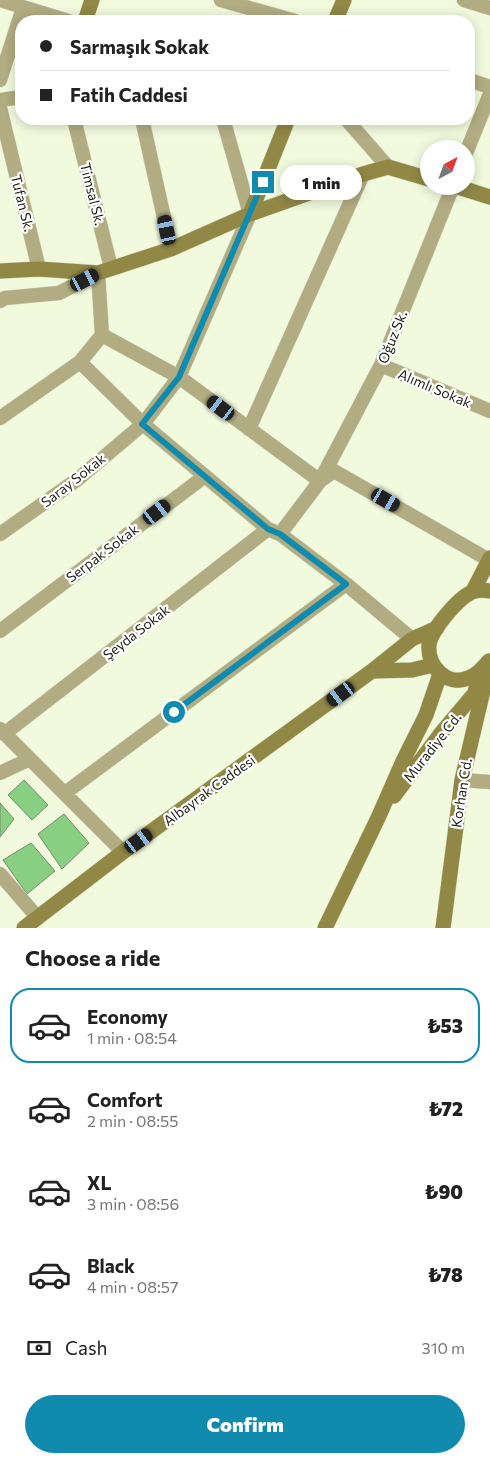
<!DOCTYPE html>
<meta charset="utf-8">
<style>
body{margin:0;font-family:Commissioner,sans-serif;background:#f6f6f6;color:#222;height:100vh;display:flex;flex-direction:column;font-size:19px;white-space:nowrap}
*{box-sizing:border-box;margin:0}
p{font-size:16px;color:#767676}
.icon{flex:none;width:28px;height:28px;fill:none;stroke:currentColor;stroke-width:2;stroke-linecap:round;stroke-linejoin:round}
.map{position:relative;height:928px;overflow:hidden}
.side{display:flex;flex-direction:column;background:#fff;flex:1}
.side>*{flex:none}
.top-card{position:absolute;left:15px;top:15px;width:460px;height:110px;border-radius:20px;box-shadow:0 2px 12px #0003;display:grid;align-content:center;height:110px;padding:0 25px;background:#fff}
.needle{width:32px;rotate:41deg}
.controls{position:absolute;left:420px;top:140px;display:grid;gap:10px}
.controls a{display:grid;place-items:center;width:55px;height:55px;border-radius:50%;background:#fff;box-shadow:0 2px 12px #0003;font-size:25px}
.end{position:absolute;width:22px;height:22px;margin:-11px;border:6px solid #108bad;background:#fff;box-shadow:0 0 0 2px #fff}
.from{border-radius:50%}
.bubble{position:absolute;height:35px;border-radius:18px;background:#fff;box-shadow:0 2px 12px #0003;font-size:16px;font-weight:800;line-height:35px;text-align:center}
.car{position:absolute;width:15px;height:30px;margin:-15px -8px;border-radius:6px;box-shadow:0 0 4px 1px #0007;background:linear-gradient(#222 24%,#8ab4d8 0 40%,#222 0 76%,#8ab4d8 0 86%,#222 0)}
.top-card b{display:flex;align-items:center;gap:18px;height:48px;font-size:19px}
.top-card b+b{border-top:1px solid #e0e0e0}
.top-card i{width:12px;height:12px;background:#222}
ul{padding:0;list-style:none}
li{display:flex;align-items:center;gap:15px;height:75px;margin:0 10px 8px;padding:0 15px;border:2px solid transparent;border-radius:20px}
li div{flex:1}
li b{display:block;font-size:19px}
li em{font-style:normal;font-weight:800}
li.current{border-color:#108bad}
li>.icon{width:45px;height:45px;stroke-width:1.5}
h2{padding:0 25px;font-size:22px;line-height:60px}
.pay{display:flex;align-items:center;gap:12px;height:55px;padding:0 25px;font-size:19px}
.pay p{margin-inline-start:auto}
.action{display:flex;gap:10px;margin-top:auto;padding:10px 25px}
.action a{flex:1;height:58px;border-radius:30px;background:#108bad;color:#fff;font-size:20px;font-weight:800;line-height:58px;text-align:center}
.map>svg:first-child{display:block}
.building{fill:#88cf81;stroke:#768a74}
.lines{fill:none;stroke-linecap:round;stroke-linejoin:round}
.street-casing{stroke:#cfd7bd;stroke-width:15}
.secondary-casing{stroke:#cfd7bd;stroke-width:16}
.street{stroke:#b2ac82;stroke-width:14}
.secondary{stroke:#918846;stroke-width:15}
.route{stroke:#108bad;stroke-width:6}
.labels{text-anchor:middle;dominant-baseline:central;stroke-width:4.5;stroke-linejoin:round;paint-order:stroke}
.street-label{font-size:14px;fill:#1b1f14;stroke:#fff}
</style>
<div class="map">
<svg width="490" height="928" viewBox="0 0 490 928">
<rect width="100%" height="100%" fill="#f1fadd"/>
<path class="building" d="M 24,780 L 48,805 L 32,820 L 8,795 Z
M 0,803 L 14,819 L 0,837 Z
M 64,814 L 89,843 L 62,869 L 38,834 Z
M 31,843 L 55,871 L 27,894 L 3,860 Z"/>
<g class="lines">
<g class="street-casing">
<path id="street" d="M 0,0 L 68,21
M 221,0 L 295,21
M 464,0 L 490,8
M 0,80 L 23,8
M 469,80 L 490,87
M 0,100 L 21,97
M 0,108 L 39,269
M 74,119 L 111,268
M 142,119 L 171,249
M 346,119 L 388,167
M 466,153 L 490,94
M 0,301 L 5,298 L 59,293 L 98,273 L 102,335 L 80,362 L 143,424 L 268,529 L 280,534 L 346,584 L 412,639
M 102,335 L 179,377 L 320,481 L 334,471 L 489,560
M 381,365 L 490,411
M 0,418 L 80,362
M 249,429 L 363,174
M 0,534 L 78,479 L 143,424 L 179,377 L 250,214 L 223,119
M 280,534 L 320,481 L 381,365 L 453,186
M 0,631 L 205,476
M 0,729 L 123,852
M 4,734 L 268,529
M 0,773 L 30,759
M 462,780 L 490,782
M 65,793 L 346,584
M 0,874 L 38,918"/>
</g>
<g class="secondary-casing">
<path id="secondary" d="M 85,21 L 92,0
M 335,21 L 344,0
M 455,186 L 490,197
M 250,214 L 288,119
M 0,271 L 39,269 L 98,273 L 171,249 L 250,214 L 363,174 L 388,167 L 429,179
M 473,591 L 490,558
M 489,661 C 483,668 477,675 468,678 C 447,687 427,666 429,645 C 430,631 460,595 475,591 C 480,590 485,590 490,591
M 372,671 L 412,670 L 433,665
M 394,796 L 442,732 L 475,693 L 477,683
M 24,928 L 123,852 L 372,671 L 412,639 L 437,628
M 325,928 L 378,818 L 404,759 L 426,715 L 440,674
M 443,928 L 462,780 L 490,661"/>
</g>
<use href="#street" class="street"/>
<use href="#secondary" class="secondary"/>
</g>
<g class="lines">
<path class="route" d="M 174,712 L 346,584 L 280,534 L 268,529 L 142,424 L 179,377 L 263,182"/>
</g>
<g class="labels">
<g class="street-label">
<text transform="translate(93 194) rotate(76)">Timsal Sk.</text>
<text transform="translate(23 203) rotate(76)">Tufan Sk.</text>
<text transform="translate(392 337) rotate(-68)">Oğuz Sk.</text>
<text transform="translate(435 388) rotate(23)">Alımlı Sokak</text>
<text transform="translate(73 480) rotate(-38)">Saray Sokak</text>
<text transform="translate(102 553) rotate(-37)">Serpak Sokak</text>
<text transform="translate(136 632) rotate(-38)">Şeyda Sokak</text>
<text transform="translate(432 747) rotate(-52)">Muradiye Cd.</text>
<text transform="translate(209 790) rotate(-36)">Albayrak Caddesi</text>
<text transform="translate(461 793) rotate(-81)">Korhan Cd.</text>
</g>
</g>
</svg>
<div class="controls">
<a><svg class="needle" viewBox="-14 -14 28 28"><path d="M0-13l5 13h-10z" fill="#e53935"/><path d="M0 13l5-13h-10z" fill="#767676"/></svg></a>
</div>
<i class="end from" style="left:174px;top:712px"></i>
<i class="end" style="left:263px;top:182px"></i>
<div class="bubble" style="left:280px;top:165px;width:82px">1 min</div>
<i class="car" style="left:167px;top:230px;rotate:348deg"></i>
<i class="car" style="left:85px;top:280px;rotate:63deg"></i>
<i class="car" style="left:221px;top:408px;rotate:307deg"></i>
<i class="car" style="left:386px;top:500px;rotate:120deg"></i>
<i class="car" style="left:157px;top:512px;rotate:53deg"></i>
<i class="car" style="left:341px;top:694px;rotate:234deg"></i>
<i class="car" style="left:139px;top:841px;rotate:54deg"></i>
<div class="top-card">
<b><i class="from"></i>Sarmaşık Sokak</b>
<b><i></i>Fatih Caddesi</b>
</div>
</div>
<section class="side">
<h2>Choose a ride</h2>
<ul>
<li class="current"><svg class="icon" aria-label="car" viewBox="0 0 24 24"><path d="M5 17H2v-5l4-1 3-4h7l3 4 3 1v5h-3M9 17h6M6 11h13"/><circle cx="7" cy="17" r="2"/><circle cx="17" cy="17" r="2"/></svg><div><b>Economy</b><p>1 min · 08:54</p></div><em>₺53</em></li>
<li><svg class="icon" aria-label="car" viewBox="0 0 24 24"><path d="M5 17H2v-5l4-1 3-4h7l3 4 3 1v5h-3M9 17h6M6 11h13"/><circle cx="7" cy="17" r="2"/><circle cx="17" cy="17" r="2"/></svg><div><b>Comfort</b><p>2 min · 08:55</p></div><em>₺72</em></li>
<li><svg class="icon" aria-label="car" viewBox="0 0 24 24"><path d="M5 17H2v-5l4-1 3-4h7l3 4 3 1v5h-3M9 17h6M6 11h13"/><circle cx="7" cy="17" r="2"/><circle cx="17" cy="17" r="2"/></svg><div><b>XL</b><p>3 min · 08:56</p></div><em>₺90</em></li>
<li><svg class="icon" aria-label="car" viewBox="0 0 24 24"><path d="M5 17H2v-5l4-1 3-4h7l3 4 3 1v5h-3M9 17h6M6 11h13"/><circle cx="7" cy="17" r="2"/><circle cx="17" cy="17" r="2"/></svg><div><b>Black</b><p>4 min · 08:57</p></div><em>₺78</em></li>
</ul>
<div class="pay"><svg class="icon" aria-label="cash" viewBox="0 0 24 24"><path d="M3 7h18v10H3z"/><circle cx="12" cy="12" r="2"/></svg>Cash<p>310 m</p></div>
<div class="action"><a>Confirm</a></div>
</section>
